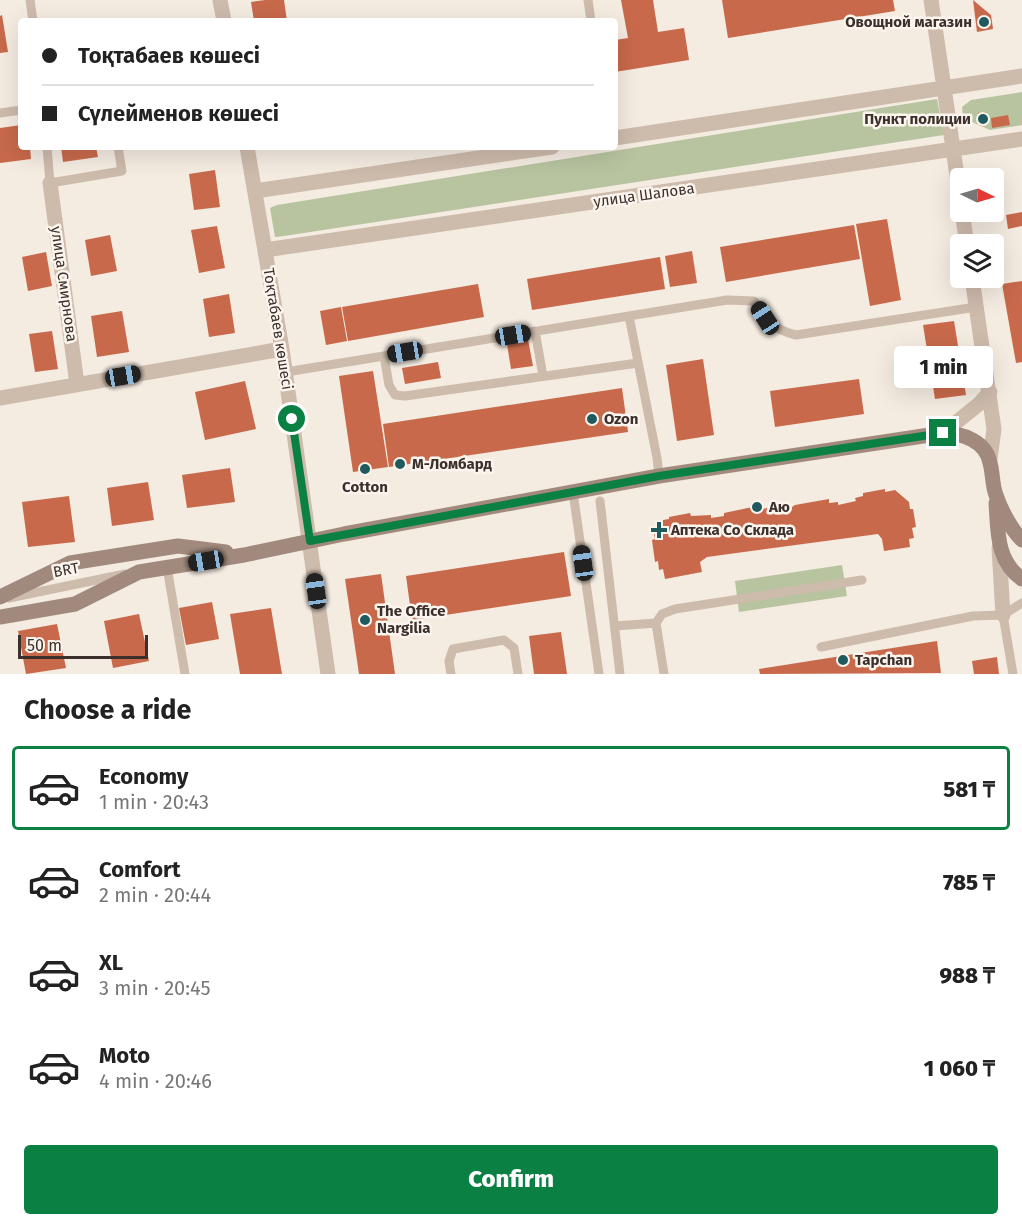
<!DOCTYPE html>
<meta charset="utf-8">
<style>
body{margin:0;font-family:"Fira Sans",sans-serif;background:#f6f6f6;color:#222;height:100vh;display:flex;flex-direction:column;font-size:22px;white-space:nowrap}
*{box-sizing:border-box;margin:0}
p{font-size:20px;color:#767676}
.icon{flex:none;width:33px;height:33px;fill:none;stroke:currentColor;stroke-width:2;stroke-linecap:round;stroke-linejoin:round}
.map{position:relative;height:674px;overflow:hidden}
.drawer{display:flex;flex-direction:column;background:#fff;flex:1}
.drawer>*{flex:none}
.hud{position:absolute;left:18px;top:18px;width:600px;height:132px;border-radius:6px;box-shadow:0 6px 24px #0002;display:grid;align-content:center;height:132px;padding:0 24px;background:#fff}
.needle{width:39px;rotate:95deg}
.fabs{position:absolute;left:950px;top:168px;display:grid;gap:12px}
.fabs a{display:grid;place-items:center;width:54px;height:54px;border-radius:6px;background:#fff;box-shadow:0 6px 24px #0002;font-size:30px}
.scale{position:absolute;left:18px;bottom:15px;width:130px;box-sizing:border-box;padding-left:6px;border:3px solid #3b302b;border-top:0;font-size:16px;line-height:21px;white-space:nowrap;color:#3b302b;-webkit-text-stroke:4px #fbf5ee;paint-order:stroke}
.end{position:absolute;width:27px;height:27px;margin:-14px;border:8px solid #0b8043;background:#fff;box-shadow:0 0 0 3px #fff}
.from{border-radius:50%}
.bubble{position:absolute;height:42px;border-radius:6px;background:#fff;box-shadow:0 6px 24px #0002;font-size:20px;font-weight:800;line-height:42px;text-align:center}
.car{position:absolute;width:18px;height:36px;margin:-18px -9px;border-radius:8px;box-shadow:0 0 4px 2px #0007;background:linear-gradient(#222 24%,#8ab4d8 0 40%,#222 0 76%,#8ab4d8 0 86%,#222 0)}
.hud b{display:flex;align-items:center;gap:21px;height:57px;font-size:22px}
.hud b+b{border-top:2px solid #e0e0e0}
.hud i{width:15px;height:15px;background:#222}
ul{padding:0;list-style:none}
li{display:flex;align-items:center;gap:18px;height:84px;margin:0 12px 9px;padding:0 12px;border:3px solid transparent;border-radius:6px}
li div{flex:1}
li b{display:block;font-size:22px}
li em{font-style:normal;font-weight:800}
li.current{border-color:#0b8043}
li>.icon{width:54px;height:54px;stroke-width:1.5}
h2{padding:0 24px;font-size:27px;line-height:72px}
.primary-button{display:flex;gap:12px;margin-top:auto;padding:12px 24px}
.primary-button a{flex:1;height:69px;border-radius:6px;background:#0b8043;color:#fff;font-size:24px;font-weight:800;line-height:69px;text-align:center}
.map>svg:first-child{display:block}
.green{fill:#b8c4a0}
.building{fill:#c8694b}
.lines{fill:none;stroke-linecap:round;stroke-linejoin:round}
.lane{stroke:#cdbbac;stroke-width:9}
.street{stroke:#cdbbac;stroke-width:15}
.secondary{stroke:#a18a7d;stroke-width:15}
.route{stroke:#0b8043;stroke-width:8}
.poi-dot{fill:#1f5a5e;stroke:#fbf5ee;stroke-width:2}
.labels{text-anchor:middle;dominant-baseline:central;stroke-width:5;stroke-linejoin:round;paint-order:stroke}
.poi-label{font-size:15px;font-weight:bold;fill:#3b302b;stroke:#fbf5ee;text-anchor:start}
.street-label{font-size:15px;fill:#3b302b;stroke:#fbf5ee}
</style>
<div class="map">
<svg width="1022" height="674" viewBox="0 0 1022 674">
<rect width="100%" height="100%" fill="#f4ebe1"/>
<path class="green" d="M 1022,92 L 1022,125 L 990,130 L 963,118 L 962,107 L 971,100 Z
M 937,99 L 944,135 L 284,236 L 275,237 L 270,208 L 277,205 Z
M 842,565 L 847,596 L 739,612 L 735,581 Z"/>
<path class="building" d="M 265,0 L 284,0 L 287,21 L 254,21 L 251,2 Z
M 621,0 L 653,0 L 658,32 L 684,28 L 689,60 L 615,72 L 615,40 L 628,38 Z
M 722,0 L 893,0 L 895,11 L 728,38 Z
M 973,0 L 991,15 L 993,29 L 977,32 Z
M 2,15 L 8,52 L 0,53 L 0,16 Z
M 986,112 L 988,124 L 980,126 L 978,113 Z
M 1008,115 L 1010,125 L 992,128 L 991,118 Z
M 21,125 L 21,147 L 30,147 L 31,159 L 0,163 L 0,128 Z
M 61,147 L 96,147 L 98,157 L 63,162 Z
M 215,170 L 220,207 L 194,210 L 189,174 Z
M 1022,212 L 1022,226 L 1008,229 L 1006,215 Z
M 887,219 L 901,300 L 870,306 L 856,224 Z
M 854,225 L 860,259 L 726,282 L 720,247 Z
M 217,226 L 225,268 L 199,273 L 191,230 Z
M 110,235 L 117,271 L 91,276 L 85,240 Z
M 692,251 L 697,283 L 670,287 L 665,256 Z
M 46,252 L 52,286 L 28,291 L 22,257 Z
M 660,257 L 665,289 L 532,310 L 527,279 Z
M 1022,281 L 1022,362 L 1016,363 L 1002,284 Z
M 478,284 L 484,317 L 348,341 L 342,307 Z
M 229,294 L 235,333 L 209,337 L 203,299 Z
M 341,307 L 347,341 L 326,345 L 320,311 Z
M 122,311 L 129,352 L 97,357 L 91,316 Z
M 954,321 L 966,395 L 935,399 L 923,325 Z
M 52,331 L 58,369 L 35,372 L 29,334 Z
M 527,334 L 533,366 L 511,369 L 506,338 Z
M 703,359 L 714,435 L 677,441 L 666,365 Z
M 438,362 L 441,378 L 405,384 L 402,368 Z
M 373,371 L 388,467 L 353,472 L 339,376 Z
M 859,379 L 864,414 L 775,427 L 770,391 Z
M 245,381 L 256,429 L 205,440 L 195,392 Z
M 622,388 L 628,432 L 389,467 L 383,424 Z
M 230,468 L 235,502 L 187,508 L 182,475 Z
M 148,482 L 154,520 L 112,526 L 107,488 Z
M 885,489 L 885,492 L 895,490 L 909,502 L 910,509 L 913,509 L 916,527 L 912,528 L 914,538 L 909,539 L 910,547 L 884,551 L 882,539 L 878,534 L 707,557 L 700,562 L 702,572 L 665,579 L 663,569 L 659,570 L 658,561 L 655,562 L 652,540 L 655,539 L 654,533 L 663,520 L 669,519 L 669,517 L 690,513 L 691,516 L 711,515 L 711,518 L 724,516 L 724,513 L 762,505 L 763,509 L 771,507 L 772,511 L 780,509 L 781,512 L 792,509 L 792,507 L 795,505 L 829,499 L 829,503 L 838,502 L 838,505 L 856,501 L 855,498 L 863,496 L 863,493 Z
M 69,496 L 75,542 L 28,547 L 22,502 Z
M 564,552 L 571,596 L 412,620 L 406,576 Z
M 381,574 L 395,674 L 359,674 L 345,579 Z
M 212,602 L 219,639 L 186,645 L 179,608 Z
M 271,608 L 282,674 L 240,674 L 230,614 Z
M 139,614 L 149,661 L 113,668 L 104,621 Z
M 57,624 L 66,668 L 26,674 L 18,631 Z
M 561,632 L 567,674 L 534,674 L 529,636 Z
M 937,641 L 941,673 L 760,674 L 759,669 Z
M 997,657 L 999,674 L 974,674 L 972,661 Z"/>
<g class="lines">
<path class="lane" d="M 30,0 L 33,21
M 588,0 L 591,21
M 0,113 L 21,110
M 47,147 L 50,183 L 122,171 L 118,147
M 629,316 L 657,458 L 659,476
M 535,331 L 543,376
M 384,356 L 389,385 L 395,395 L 405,396 L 638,363
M 286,372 L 727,300 L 754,301 C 766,320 774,330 796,335 L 976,307
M 573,492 L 599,674
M 600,501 L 620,674
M 167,567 L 185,674
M 9,598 L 125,574
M 1003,615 L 1013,674
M 615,626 L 656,623
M 821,647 L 973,616 L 1003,615 L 1022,603
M 451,674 L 449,661 L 453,649 L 504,640 L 514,648 L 518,674
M 664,674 L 656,623 L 662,614 L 675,609 L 862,580"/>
<path class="street" d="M 220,0 L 224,21
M 931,0 L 960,196
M 615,138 L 1022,76
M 247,147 L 282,349 L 328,674
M 50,183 L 77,384
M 255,191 L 552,147
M 962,212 L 967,244
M 265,250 L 1022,139
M 972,278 L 994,429 L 990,459
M 0,398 L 282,349
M 943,433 L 979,404 L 990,392
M 999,548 L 1003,615"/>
<path class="secondary" d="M 996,503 C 998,531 996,561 1022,579
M 0,597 L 70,563 L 178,546 L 226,552
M 0,617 L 75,604 L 139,572 L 244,555 L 344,534 L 659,476 L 943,433 C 962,433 986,441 990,463 C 993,473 992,485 996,495 C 1001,510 1011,529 1022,540"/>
</g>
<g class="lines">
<path class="route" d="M 292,419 L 310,541 L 659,476 L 943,433"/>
</g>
<g class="poi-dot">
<circle cx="984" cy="22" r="6"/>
<circle cx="983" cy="119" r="6"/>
<circle cx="592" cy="419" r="6"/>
<circle cx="400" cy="464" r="6"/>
<circle cx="365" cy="469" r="6"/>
<circle cx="757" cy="507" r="6"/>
<path d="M656 521h6v6h6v6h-6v6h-6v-6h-6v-6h6z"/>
<circle cx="365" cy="620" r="6"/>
<circle cx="843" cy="660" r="6"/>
</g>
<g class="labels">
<g class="poi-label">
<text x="972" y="22" text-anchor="end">Овощной магазин</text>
<text x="971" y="119" text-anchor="end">Пункт полиции</text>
<text x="604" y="419">Ozon</text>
<text x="412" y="464">М-Ломбард</text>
<text x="365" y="487" text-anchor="middle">Cotton</text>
<text x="769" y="507">Аю</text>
<text x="671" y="530">Аптека Со Склада</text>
<text x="377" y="611">The Office<tspan x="377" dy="17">Nargilia</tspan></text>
<text x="855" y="660">Tapchan</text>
</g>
<g class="street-label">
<text transform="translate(644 195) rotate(-8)">улица Шалова</text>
<text transform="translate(64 284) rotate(82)">улица Смирнова</text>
<text transform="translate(278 329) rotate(81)">Тоқтабаев көшесі</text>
<text transform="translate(66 570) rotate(-11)">BRT</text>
</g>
</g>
</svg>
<div class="fabs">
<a><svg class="needle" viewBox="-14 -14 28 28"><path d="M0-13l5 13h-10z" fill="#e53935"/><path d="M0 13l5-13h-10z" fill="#767676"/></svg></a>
<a><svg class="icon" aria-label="layers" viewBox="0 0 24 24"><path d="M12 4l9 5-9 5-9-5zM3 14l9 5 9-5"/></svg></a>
</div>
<div class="scale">50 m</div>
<i class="end from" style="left:292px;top:419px"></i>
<i class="end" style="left:943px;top:433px"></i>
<div class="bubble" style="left:894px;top:346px;width:99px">1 min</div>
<i class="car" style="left:765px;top:318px;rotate:327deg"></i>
<i class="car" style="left:513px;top:335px;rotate:81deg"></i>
<i class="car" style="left:405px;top:352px;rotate:261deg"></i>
<i class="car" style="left:123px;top:376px;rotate:80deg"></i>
<i class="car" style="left:206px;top:561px;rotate:261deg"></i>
<i class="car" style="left:583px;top:563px;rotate:352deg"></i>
<i class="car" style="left:316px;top:591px;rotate:352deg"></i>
<div class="hud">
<b><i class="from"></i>Тоқтабаев көшесі</b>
<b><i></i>Сүлейменов көшесі</b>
</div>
</div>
<section class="drawer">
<h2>Choose a ride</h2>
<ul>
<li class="current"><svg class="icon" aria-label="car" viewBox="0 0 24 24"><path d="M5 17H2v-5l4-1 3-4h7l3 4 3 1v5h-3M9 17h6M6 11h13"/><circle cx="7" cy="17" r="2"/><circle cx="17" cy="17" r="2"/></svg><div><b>Economy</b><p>1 min · 20:43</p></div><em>581 ₸</em></li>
<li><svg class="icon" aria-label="car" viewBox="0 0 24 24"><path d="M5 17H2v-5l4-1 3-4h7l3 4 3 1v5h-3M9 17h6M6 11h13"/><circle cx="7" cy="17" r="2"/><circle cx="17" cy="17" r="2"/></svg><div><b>Comfort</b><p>2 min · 20:44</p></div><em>785 ₸</em></li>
<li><svg class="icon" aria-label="car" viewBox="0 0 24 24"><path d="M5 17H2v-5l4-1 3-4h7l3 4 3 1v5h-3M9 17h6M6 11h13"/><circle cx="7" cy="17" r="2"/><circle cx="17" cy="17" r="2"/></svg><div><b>XL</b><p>3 min · 20:45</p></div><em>988 ₸</em></li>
<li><svg class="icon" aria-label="car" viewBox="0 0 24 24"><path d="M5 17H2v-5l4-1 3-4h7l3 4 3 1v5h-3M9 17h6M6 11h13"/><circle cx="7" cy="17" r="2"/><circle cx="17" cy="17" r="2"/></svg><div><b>Moto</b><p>4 min · 20:46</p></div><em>1 060 ₸</em></li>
</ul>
<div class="primary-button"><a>Confirm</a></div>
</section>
